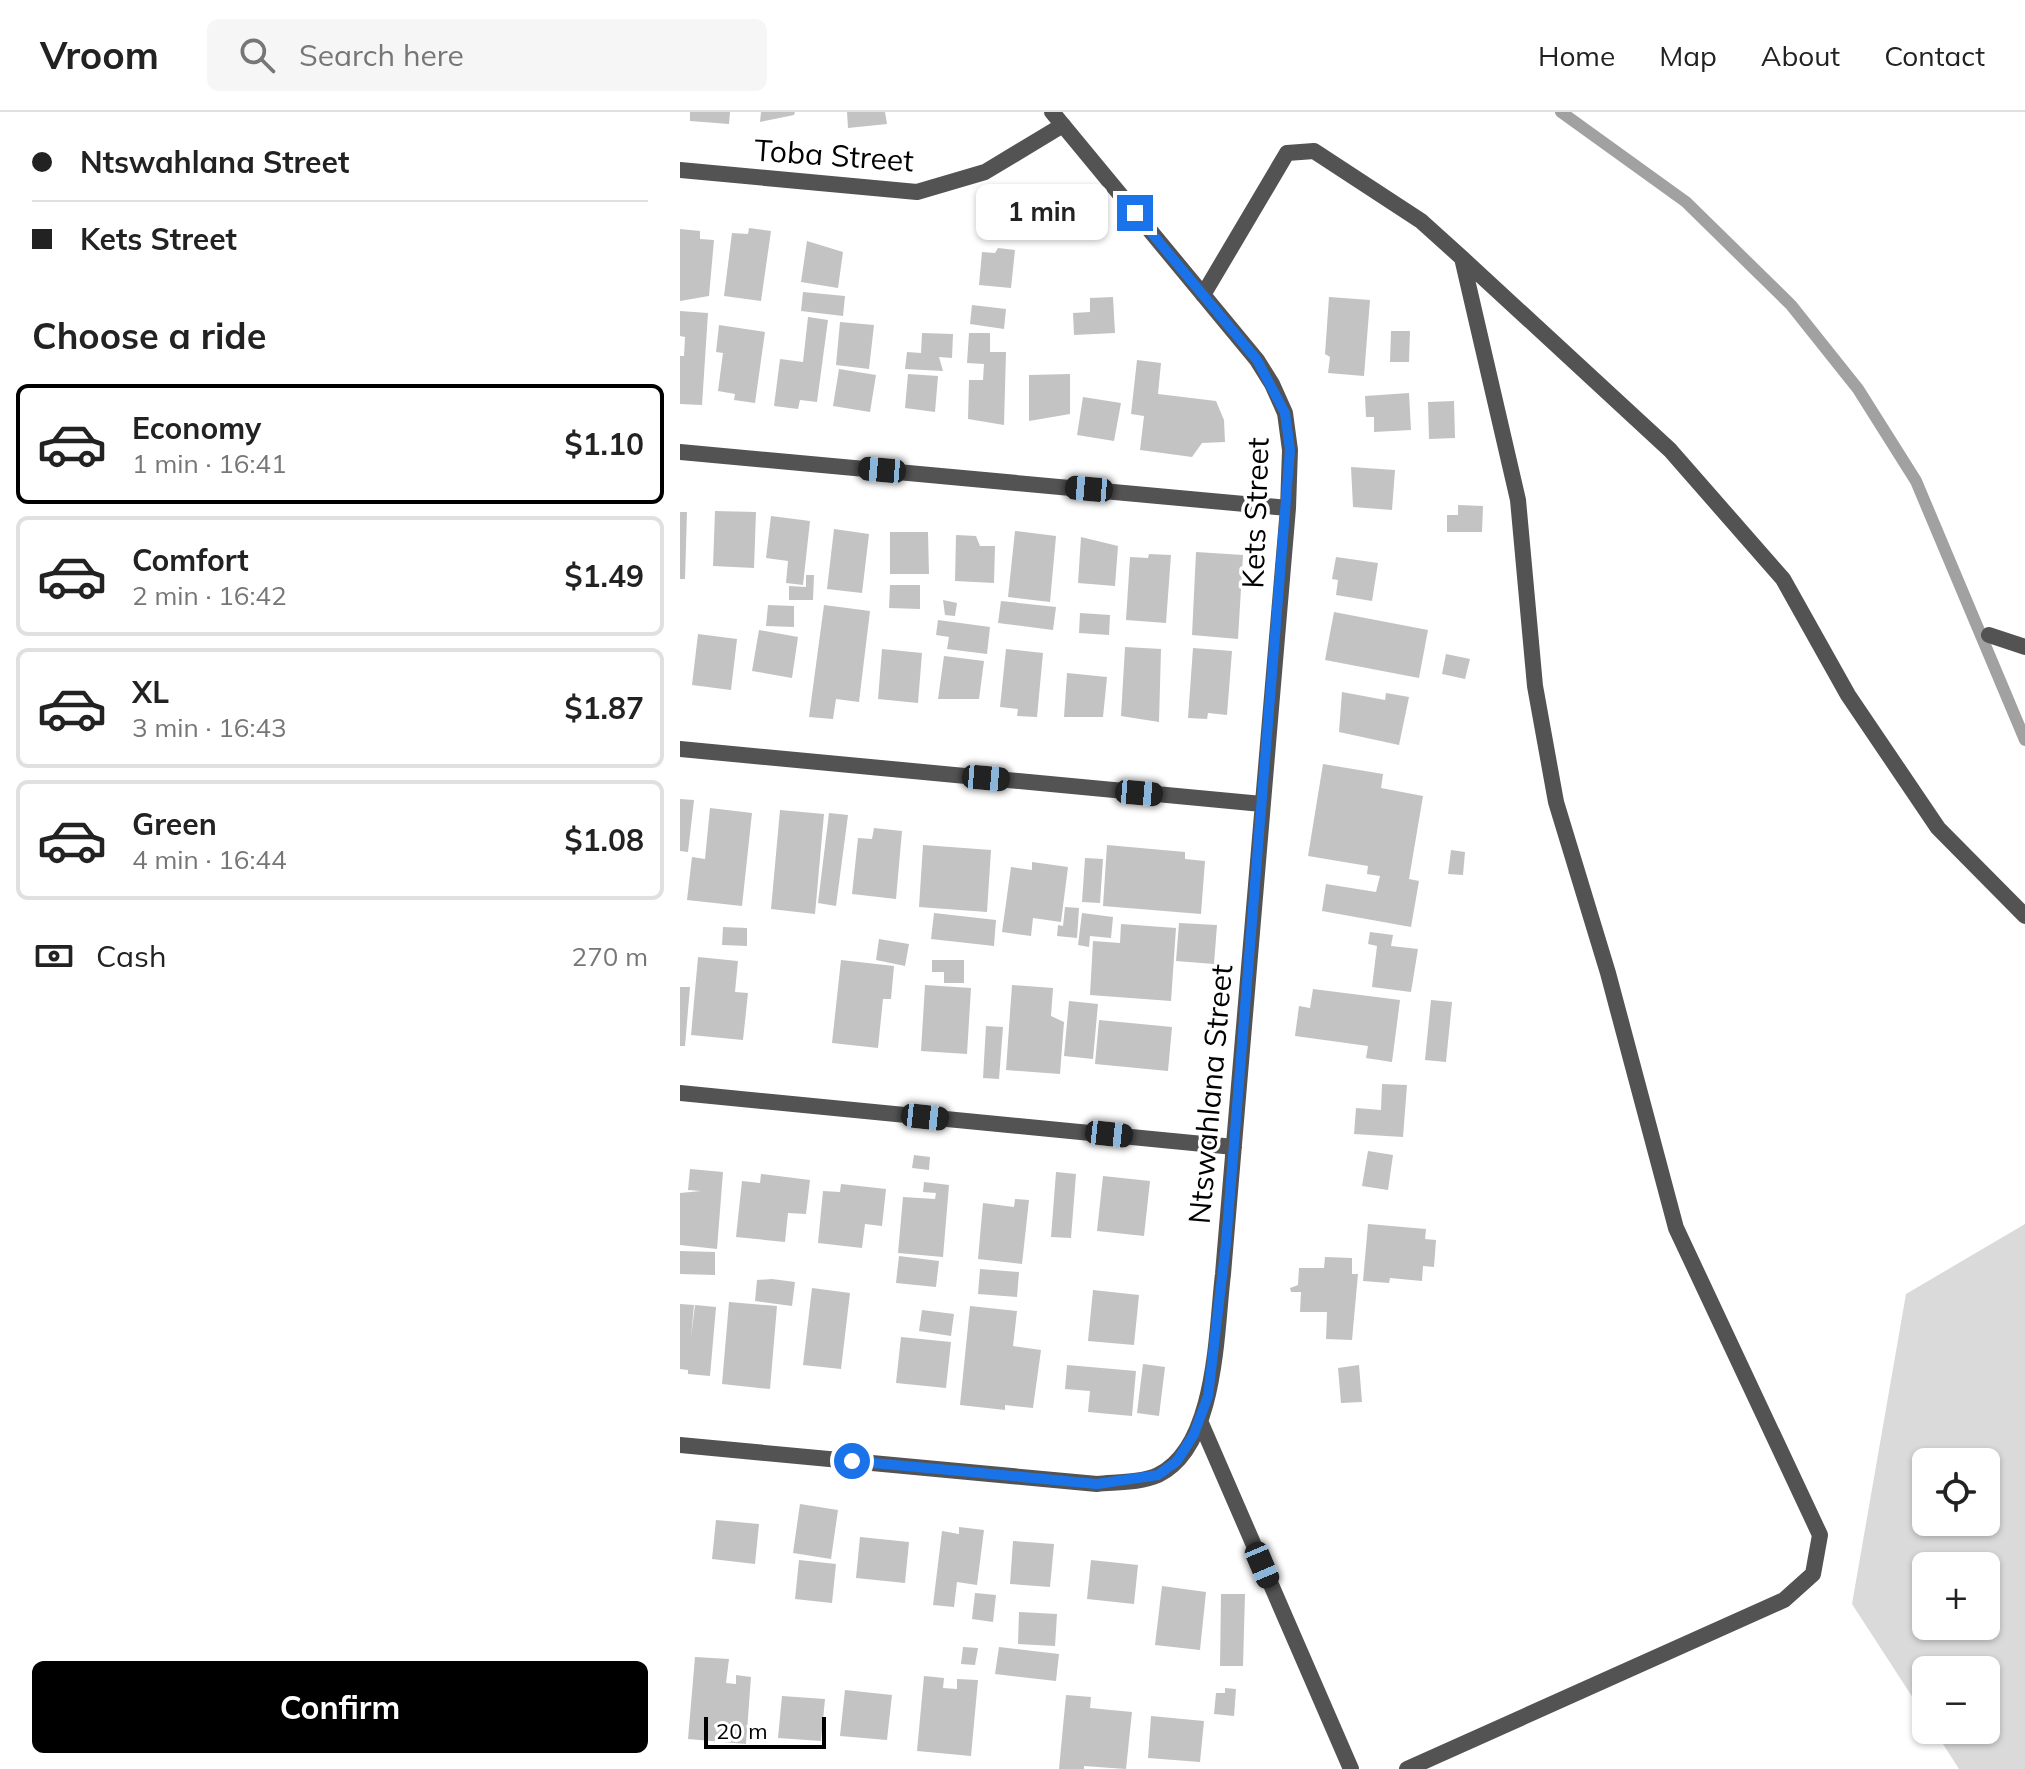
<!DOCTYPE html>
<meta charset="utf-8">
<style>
body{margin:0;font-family:Mulish,sans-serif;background:#f6f6f6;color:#222;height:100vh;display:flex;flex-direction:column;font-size:30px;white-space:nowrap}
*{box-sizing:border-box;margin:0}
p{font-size:26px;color:#767676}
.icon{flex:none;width:44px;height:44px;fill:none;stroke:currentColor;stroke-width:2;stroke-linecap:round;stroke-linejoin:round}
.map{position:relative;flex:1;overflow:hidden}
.side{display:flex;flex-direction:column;background:#fff;width:680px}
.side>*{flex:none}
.banner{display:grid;align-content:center;height:176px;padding:0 32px;background:#fff}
.tools{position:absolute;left:1232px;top:1336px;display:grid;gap:16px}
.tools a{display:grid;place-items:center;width:88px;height:88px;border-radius:12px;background:#fff;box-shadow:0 2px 6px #0004;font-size:40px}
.scale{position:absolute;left:24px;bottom:20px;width:122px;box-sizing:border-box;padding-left:8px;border:4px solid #000;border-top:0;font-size:22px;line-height:28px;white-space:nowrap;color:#000;-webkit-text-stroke:6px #fff;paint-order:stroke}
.end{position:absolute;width:36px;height:36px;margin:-18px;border:10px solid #1a73e8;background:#fff;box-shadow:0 0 0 4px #fff}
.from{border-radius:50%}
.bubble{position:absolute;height:56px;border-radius:12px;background:#fff;box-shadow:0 2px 6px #0004;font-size:26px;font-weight:700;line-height:56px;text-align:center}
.car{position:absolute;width:24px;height:48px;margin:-24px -12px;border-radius:10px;box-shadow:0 0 6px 2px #0007;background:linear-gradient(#222 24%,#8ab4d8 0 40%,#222 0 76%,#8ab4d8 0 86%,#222 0)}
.banner b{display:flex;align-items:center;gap:28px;height:76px;font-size:30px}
.banner b+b{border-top:2px solid #e0e0e0}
.banner i{width:20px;height:20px;background:#222}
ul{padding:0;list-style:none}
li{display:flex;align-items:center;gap:24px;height:120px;margin:0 16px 12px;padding:0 16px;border:4px solid #e0e0e0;border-radius:12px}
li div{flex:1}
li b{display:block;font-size:30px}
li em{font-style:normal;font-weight:700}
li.selected{border-color:#000}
li>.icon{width:72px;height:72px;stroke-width:1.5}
h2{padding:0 32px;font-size:36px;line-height:96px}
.pay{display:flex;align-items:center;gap:20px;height:88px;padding:0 32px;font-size:30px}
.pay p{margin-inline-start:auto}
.cta{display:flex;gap:16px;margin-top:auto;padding:16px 32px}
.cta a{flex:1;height:92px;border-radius:12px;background:#000;color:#fff;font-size:32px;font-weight:700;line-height:92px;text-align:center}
header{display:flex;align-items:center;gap:48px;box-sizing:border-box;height:112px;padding:0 40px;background:#fff;border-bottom:2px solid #e0e0e0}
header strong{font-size:38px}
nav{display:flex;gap:44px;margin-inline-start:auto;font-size:28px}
.search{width:560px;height:72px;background:#f6f6f6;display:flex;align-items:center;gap:20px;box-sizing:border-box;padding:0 28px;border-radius:12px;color:#767676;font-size:30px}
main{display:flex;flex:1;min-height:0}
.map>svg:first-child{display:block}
.green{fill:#dadada;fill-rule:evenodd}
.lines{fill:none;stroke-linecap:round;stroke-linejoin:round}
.stream{stroke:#a1a1a1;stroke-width:12}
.building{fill:#c3c3c3}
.minor{stroke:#535353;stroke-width:16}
.route{stroke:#1a73e8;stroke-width:10}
.labels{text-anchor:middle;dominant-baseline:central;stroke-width:7;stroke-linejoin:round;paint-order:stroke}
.street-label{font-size:30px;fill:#000;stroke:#fff}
</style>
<header>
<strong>Vroom</strong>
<div class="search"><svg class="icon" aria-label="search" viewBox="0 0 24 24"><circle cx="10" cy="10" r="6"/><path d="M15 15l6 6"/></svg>Search here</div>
<nav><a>Home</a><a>Map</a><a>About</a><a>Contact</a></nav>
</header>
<main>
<section class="side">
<div class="banner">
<b><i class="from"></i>Ntswahlana Street</b>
<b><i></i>Kets Street</b>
</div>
<h2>Choose a ride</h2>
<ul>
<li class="selected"><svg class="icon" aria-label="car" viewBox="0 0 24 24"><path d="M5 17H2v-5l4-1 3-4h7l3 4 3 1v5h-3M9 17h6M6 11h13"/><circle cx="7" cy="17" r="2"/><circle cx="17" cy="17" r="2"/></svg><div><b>Economy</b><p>1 min · 16:41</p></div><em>$1.10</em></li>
<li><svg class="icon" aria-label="car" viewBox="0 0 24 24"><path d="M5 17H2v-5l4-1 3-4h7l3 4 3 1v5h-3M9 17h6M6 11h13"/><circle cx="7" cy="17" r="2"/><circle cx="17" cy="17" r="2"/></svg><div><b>Comfort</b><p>2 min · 16:42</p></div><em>$1.49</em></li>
<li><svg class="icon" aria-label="car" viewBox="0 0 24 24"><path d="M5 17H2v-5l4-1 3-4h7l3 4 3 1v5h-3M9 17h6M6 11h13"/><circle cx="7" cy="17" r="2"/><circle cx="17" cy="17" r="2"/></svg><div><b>XL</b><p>3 min · 16:43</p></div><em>$1.87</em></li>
<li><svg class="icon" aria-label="car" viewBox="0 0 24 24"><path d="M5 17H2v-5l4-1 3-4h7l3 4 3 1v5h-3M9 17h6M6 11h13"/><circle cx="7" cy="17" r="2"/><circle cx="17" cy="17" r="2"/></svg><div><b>Green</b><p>4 min · 16:44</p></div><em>$1.08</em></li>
</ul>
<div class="pay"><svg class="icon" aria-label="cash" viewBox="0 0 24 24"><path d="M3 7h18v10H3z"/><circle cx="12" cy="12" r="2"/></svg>Cash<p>270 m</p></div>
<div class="cta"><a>Confirm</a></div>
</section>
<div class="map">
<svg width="1345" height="1657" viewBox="0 0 1345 1657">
<rect width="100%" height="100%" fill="#fff"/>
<path class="green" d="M 1345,1112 L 1345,1657 L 1279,1657 L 1254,1618 L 1306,1618 L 1306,1558 L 1246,1558 L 1246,1606 L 1172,1492 L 1226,1182 ZM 1246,1350 L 1306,1350 L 1306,1410 L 1246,1410 ZM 1246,1454 L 1306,1454 L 1306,1514 L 1246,1514 Z"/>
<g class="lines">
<path class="stream" d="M 881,0 L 1006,90 L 1111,193 L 1178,277 L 1236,369 L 1345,628"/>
</g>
<path class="building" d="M 10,0 L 50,0 L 49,12 L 10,9 Z
M 81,0 L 115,0 L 114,3 L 80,10 Z
M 167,0 L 205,0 L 207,12 L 168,16 Z
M 69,116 L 91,119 L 81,189 L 44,184 L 52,121 L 68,122 Z
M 0,117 L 20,119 L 20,127 L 34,128 L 29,184 L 0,189 Z
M 127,129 L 163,140 L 158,176 L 121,170 Z
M 318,136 L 335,138 L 331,176 L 299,173 L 302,140 L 315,141 Z
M 123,180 L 165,184 L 163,204 L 121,199 Z
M 433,185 L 435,221 L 394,223 L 393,201 L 410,200 L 410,186 Z
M 649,185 L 690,188 L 684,264 L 648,261 L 650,245 L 645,242 Z
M 292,193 L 326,197 L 324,217 L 290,212 Z
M 0,199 L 28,201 L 22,293 L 0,292 L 0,244 L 4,244 L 5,225 L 0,224 Z
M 128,205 L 148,208 L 137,290 L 120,288 L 118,297 L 94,294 L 100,247 L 123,250 Z
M 160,210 L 194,213 L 189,257 L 156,253 Z
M 39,213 L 85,220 L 75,291 L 54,288 L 55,282 L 38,279 L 43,241 L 36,240 Z
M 711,219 L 730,219 L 729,250 L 710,250 Z
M 242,221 L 273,222 L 272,246 L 259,245 L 263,259 L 225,257 L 227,240 L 241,241 Z
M 289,221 L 310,221 L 310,240 L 326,240 L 324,313 L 288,307 L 289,268 L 303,268 L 304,252 L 287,251 Z
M 457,248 L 481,251 L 478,282 L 536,289 L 544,308 L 545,330 L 522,331 L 512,345 L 460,338 L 464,304 L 451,302 Z
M 159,257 L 196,263 L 190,300 L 153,294 Z
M 228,262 L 258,264 L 255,300 L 225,296 Z
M 390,262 L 390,302 L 349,309 L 349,263 Z
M 729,281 L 731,318 L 694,320 L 694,305 L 686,305 L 685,284 Z
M 403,285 L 441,291 L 434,329 L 397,323 Z
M 774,289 L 775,326 L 749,327 L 748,290 Z
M 671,355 L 715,358 L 712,398 L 673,395 Z
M 778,393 L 803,394 L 802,420 L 767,420 L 767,403 L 778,403 Z
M 35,399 L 76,400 L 74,456 L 33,454 Z
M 0,400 L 7,400 L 5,467 L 0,467 Z
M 91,404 L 130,409 L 123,473 L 106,471 L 108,449 L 86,446 Z
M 154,417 L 189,422 L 182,481 L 147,477 Z
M 335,419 L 376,424 L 370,490 L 328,485 Z
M 210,420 L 248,420 L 249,462 L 210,462 Z
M 276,423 L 296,424 L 300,434 L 315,434 L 314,471 L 275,469 Z
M 401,425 L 438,434 L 435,474 L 398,471 Z
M 516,440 L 563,443 L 558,527 L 512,523 Z
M 469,442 L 491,443 L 486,511 L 446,508 L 450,445 L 468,446 Z
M 656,445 L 698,451 L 692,489 L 656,483 L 658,468 L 652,467 Z
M 126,463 L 134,463 L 133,488 L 109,488 L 109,474 L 126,475 Z
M 210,473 L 240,473 L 240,497 L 209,496 Z
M 263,488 L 277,491 L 275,504 L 265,503 Z
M 321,489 L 376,495 L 373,518 L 318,511 Z
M 88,493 L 114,494 L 114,515 L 86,514 Z
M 144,493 L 190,499 L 179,590 L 156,587 L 153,607 L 129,605 Z
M 654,500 L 748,518 L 739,566 L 645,548 Z
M 400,501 L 430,503 L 429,523 L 399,521 Z
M 258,508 L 310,515 L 307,542 L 267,537 L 269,525 L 256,523 Z
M 79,518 L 118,525 L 112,566 L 72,559 Z
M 18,522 L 57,527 L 51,578 L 12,573 Z
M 445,535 L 481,537 L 479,610 L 441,604 Z
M 513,536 L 552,539 L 547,603 L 528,601 L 527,607 L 508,606 Z
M 202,537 L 242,541 L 238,591 L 198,587 Z
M 326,537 L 363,541 L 357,605 L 337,604 L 338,597 L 320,595 Z
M 766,542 L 790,547 L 785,567 L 762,562 Z
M 264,544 L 304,549 L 299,587 L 258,587 Z
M 387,561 L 427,565 L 423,605 L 384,605 Z
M 662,580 L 705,588 L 706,581 L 729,585 L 719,633 L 659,620 Z
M 643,652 L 703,662 L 701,676 L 743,684 L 729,767 L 739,769 L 731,815 L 642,799 L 646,772 L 696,780 L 700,764 L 687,762 L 688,754 L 628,744 Z
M 0,687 L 14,688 L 8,740 L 0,739 Z
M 30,696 L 72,701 L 62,794 L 7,788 L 12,745 L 25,747 Z
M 100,698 L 144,702 L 135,802 L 91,797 Z
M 149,701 L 168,703 L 156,794 L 138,791 Z
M 194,716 L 222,719 L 216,787 L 172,782 L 178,726 L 192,727 Z
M 243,733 L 311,738 L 307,800 L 239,795 Z
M 427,733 L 505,740 L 505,747 L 525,749 L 521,802 L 423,794 Z
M 771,738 L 785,740 L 783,763 L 768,762 Z
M 405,746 L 423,747 L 420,791 L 402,790 Z
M 352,750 L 388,755 L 381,810 L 353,806 L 351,824 L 322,820 L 331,755 L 352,758 Z
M 385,795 L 399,796 L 397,826 L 377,824 L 378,813 L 383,814 Z
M 254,801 L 316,808 L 314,834 L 251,827 Z
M 402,801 L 433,805 L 431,826 L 410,824 L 409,835 L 398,833 Z
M 499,811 L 537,813 L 534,852 L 496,849 Z
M 441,812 L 496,816 L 491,889 L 410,883 L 413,829 L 440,831 Z
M 43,815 L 67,816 L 67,834 L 42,833 Z
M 690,820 L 713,823 L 711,834 L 738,837 L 731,880 L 692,875 L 697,834 L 688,832 Z
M 199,827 L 229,832 L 225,854 L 196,848 Z
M 18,845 L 58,849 L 55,880 L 68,881 L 63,928 L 11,923 Z
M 161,848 L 214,854 L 211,887 L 203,887 L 198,936 L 152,931 Z
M 252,848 L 284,848 L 284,871 L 264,871 L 264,860 L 252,860 Z
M 245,873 L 291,876 L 287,942 L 241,939 Z
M 332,873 L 373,876 L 371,904 L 384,910 L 380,962 L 326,958 Z
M 0,875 L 10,875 L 5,934 L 0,934 Z
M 633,877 L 720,888 L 712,950 L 686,946 L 688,934 L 615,924 L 619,894 L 630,896 Z
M 751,888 L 772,890 L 766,950 L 745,948 Z
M 389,889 L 418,892 L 413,947 L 384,944 Z
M 419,908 L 492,915 L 488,959 L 415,952 Z
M 306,914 L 323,915 L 319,967 L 303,966 Z
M 702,972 L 727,973 L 723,1025 L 674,1022 L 676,996 L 701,998 Z
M 688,1039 L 713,1043 L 708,1078 L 682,1074 Z
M 234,1043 L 250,1045 L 249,1058 L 232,1056 Z
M 10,1057 L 43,1060 L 37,1137 L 0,1133 L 0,1081 L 21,1079 L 8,1078 Z
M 376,1060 L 396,1062 L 391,1126 L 371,1125 Z
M 81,1062 L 130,1068 L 126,1102 L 108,1101 L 105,1130 L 56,1125 L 62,1069 L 80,1071 Z
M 423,1064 L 470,1069 L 464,1124 L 417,1119 Z
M 244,1070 L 269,1073 L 263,1145 L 218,1141 L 223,1085 L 255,1087 L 256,1081 L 243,1080 Z
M 161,1072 L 206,1077 L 202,1114 L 185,1112 L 182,1136 L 138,1131 L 143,1079 L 160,1080 Z
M 335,1087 L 349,1088 L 342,1152 L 298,1147 L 303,1091 L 334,1095 Z
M 688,1112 L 746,1117 L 745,1127 L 756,1128 L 754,1155 L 743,1154 L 742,1169 L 710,1166 L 709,1171 L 683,1169 Z
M 0,1139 L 35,1140 L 35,1163 L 0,1162 Z
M 219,1144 L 259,1149 L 256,1175 L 216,1171 Z
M 645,1145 L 672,1146 L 672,1162 L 678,1162 L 672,1228 L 646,1227 L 647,1200 L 620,1200 L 621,1180 L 611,1180 L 610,1176 L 618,1173 L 619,1156 L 644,1156 Z
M 300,1157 L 339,1160 L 337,1185 L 298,1182 Z
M 92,1167 L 115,1170 L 112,1194 L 75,1189 L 77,1168 Z
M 132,1176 L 170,1181 L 161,1257 L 123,1253 Z
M 413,1178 L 459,1183 L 454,1233 L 408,1229 Z
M 49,1190 L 97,1194 L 90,1277 L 42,1272 Z
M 0,1192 L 14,1193 L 11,1225 L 15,1193 L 36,1195 L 30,1264 L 8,1262 L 8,1258 L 0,1257 Z
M 290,1194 L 337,1199 L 333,1234 L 361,1238 L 353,1296 L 325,1293 L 325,1298 L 280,1293 Z
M 242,1198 L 274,1202 L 271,1224 L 239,1219 Z
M 221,1225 L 271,1230 L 266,1276 L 216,1271 Z
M 463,1252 L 485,1255 L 479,1304 L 457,1301 Z
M 387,1253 L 456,1259 L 452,1304 L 408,1300 L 410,1279 L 385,1277 Z
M 679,1253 L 682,1290 L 661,1291 L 658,1256 Z
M 120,1392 L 158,1398 L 151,1447 L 113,1441 Z
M 36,1408 L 79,1412 L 75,1452 L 32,1447 Z
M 279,1415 L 304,1418 L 297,1473 L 277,1470 L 274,1495 L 253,1493 L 262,1419 L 279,1422 Z
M 180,1425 L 229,1430 L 225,1471 L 176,1466 Z
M 333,1429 L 374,1432 L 370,1475 L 330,1472 Z
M 119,1448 L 156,1452 L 152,1491 L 115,1487 Z
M 411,1448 L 458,1453 L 454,1492 L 407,1487 Z
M 482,1474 L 526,1480 L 520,1538 L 475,1533 Z
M 295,1481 L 316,1483 L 313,1510 L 292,1507 Z
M 541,1482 L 565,1482 L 563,1554 L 540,1554 Z
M 339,1500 L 377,1502 L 375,1534 L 338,1532 Z
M 283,1535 L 298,1536 L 295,1553 L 281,1552 Z
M 319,1535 L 379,1542 L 376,1569 L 315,1562 Z
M 15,1545 L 49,1547 L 46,1571 L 56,1572 L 56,1563 L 71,1565 L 66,1632 L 8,1627 Z
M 244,1564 L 264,1566 L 263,1576 L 277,1577 L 277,1567 L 298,1568 L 291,1644 L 237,1639 Z
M 545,1576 L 556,1577 L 554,1604 L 534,1602 L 536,1581 L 545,1581 Z
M 165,1578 L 212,1583 L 207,1628 L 160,1624 Z
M 386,1583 L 411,1585 L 410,1596 L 452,1600 L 446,1657 L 404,1654 L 404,1657 L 379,1657 Z
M 102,1584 L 145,1587 L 141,1629 L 98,1626 Z
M 471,1604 L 524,1609 L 520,1650 L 468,1646 Z"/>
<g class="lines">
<path class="minor" d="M 0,58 L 237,80 L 305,60 L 383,13
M 782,146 L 990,338 L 1103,467 L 1168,583 L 1258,716 L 1345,804
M 523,183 L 607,41 L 634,39 L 741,109 L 782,146 L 838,388 L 855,574 L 876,690 L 928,861 L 996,1116 L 1140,1423 L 1133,1462 L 1104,1488 L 727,1657
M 0,340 L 608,396
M 1309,523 L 1345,535
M 0,637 L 582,692
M 0,981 L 554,1035
M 520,1309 L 671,1657
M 0,1333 L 417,1372 C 436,1370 460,1371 478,1363 C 537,1335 536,1218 543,1162 L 608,396 L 610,338 L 605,301 L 592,272 L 577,248 L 372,0"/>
</g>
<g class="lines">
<path class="route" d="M 172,1349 L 417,1372 L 478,1363 L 497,1349 L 514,1322 L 528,1284 L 546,1131 L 610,338 L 605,301 L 577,248 L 455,101"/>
</g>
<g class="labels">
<g class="street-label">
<text transform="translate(154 43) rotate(4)">Toba Street</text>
<text transform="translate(575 401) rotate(-88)">Kets Street</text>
<text transform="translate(530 982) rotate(-85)">Ntswahlana Street</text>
</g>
</g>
</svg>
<div class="tools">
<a><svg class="icon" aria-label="locate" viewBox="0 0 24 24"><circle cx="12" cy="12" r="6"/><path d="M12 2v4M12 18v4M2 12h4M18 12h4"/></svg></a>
<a>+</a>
<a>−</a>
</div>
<div class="scale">20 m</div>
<i class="end from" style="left:172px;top:1349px"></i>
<i class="end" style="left:455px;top:101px"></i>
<div class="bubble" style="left:296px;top:72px;width:132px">1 min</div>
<i class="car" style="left:202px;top:358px;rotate:275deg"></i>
<i class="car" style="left:409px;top:377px;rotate:275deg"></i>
<i class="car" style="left:306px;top:666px;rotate:95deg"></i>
<i class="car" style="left:459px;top:681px;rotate:95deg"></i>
<i class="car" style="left:245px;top:1005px;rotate:96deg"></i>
<i class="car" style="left:429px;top:1022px;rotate:96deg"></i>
<i class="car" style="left:582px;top:1453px;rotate:157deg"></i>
</div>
</main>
